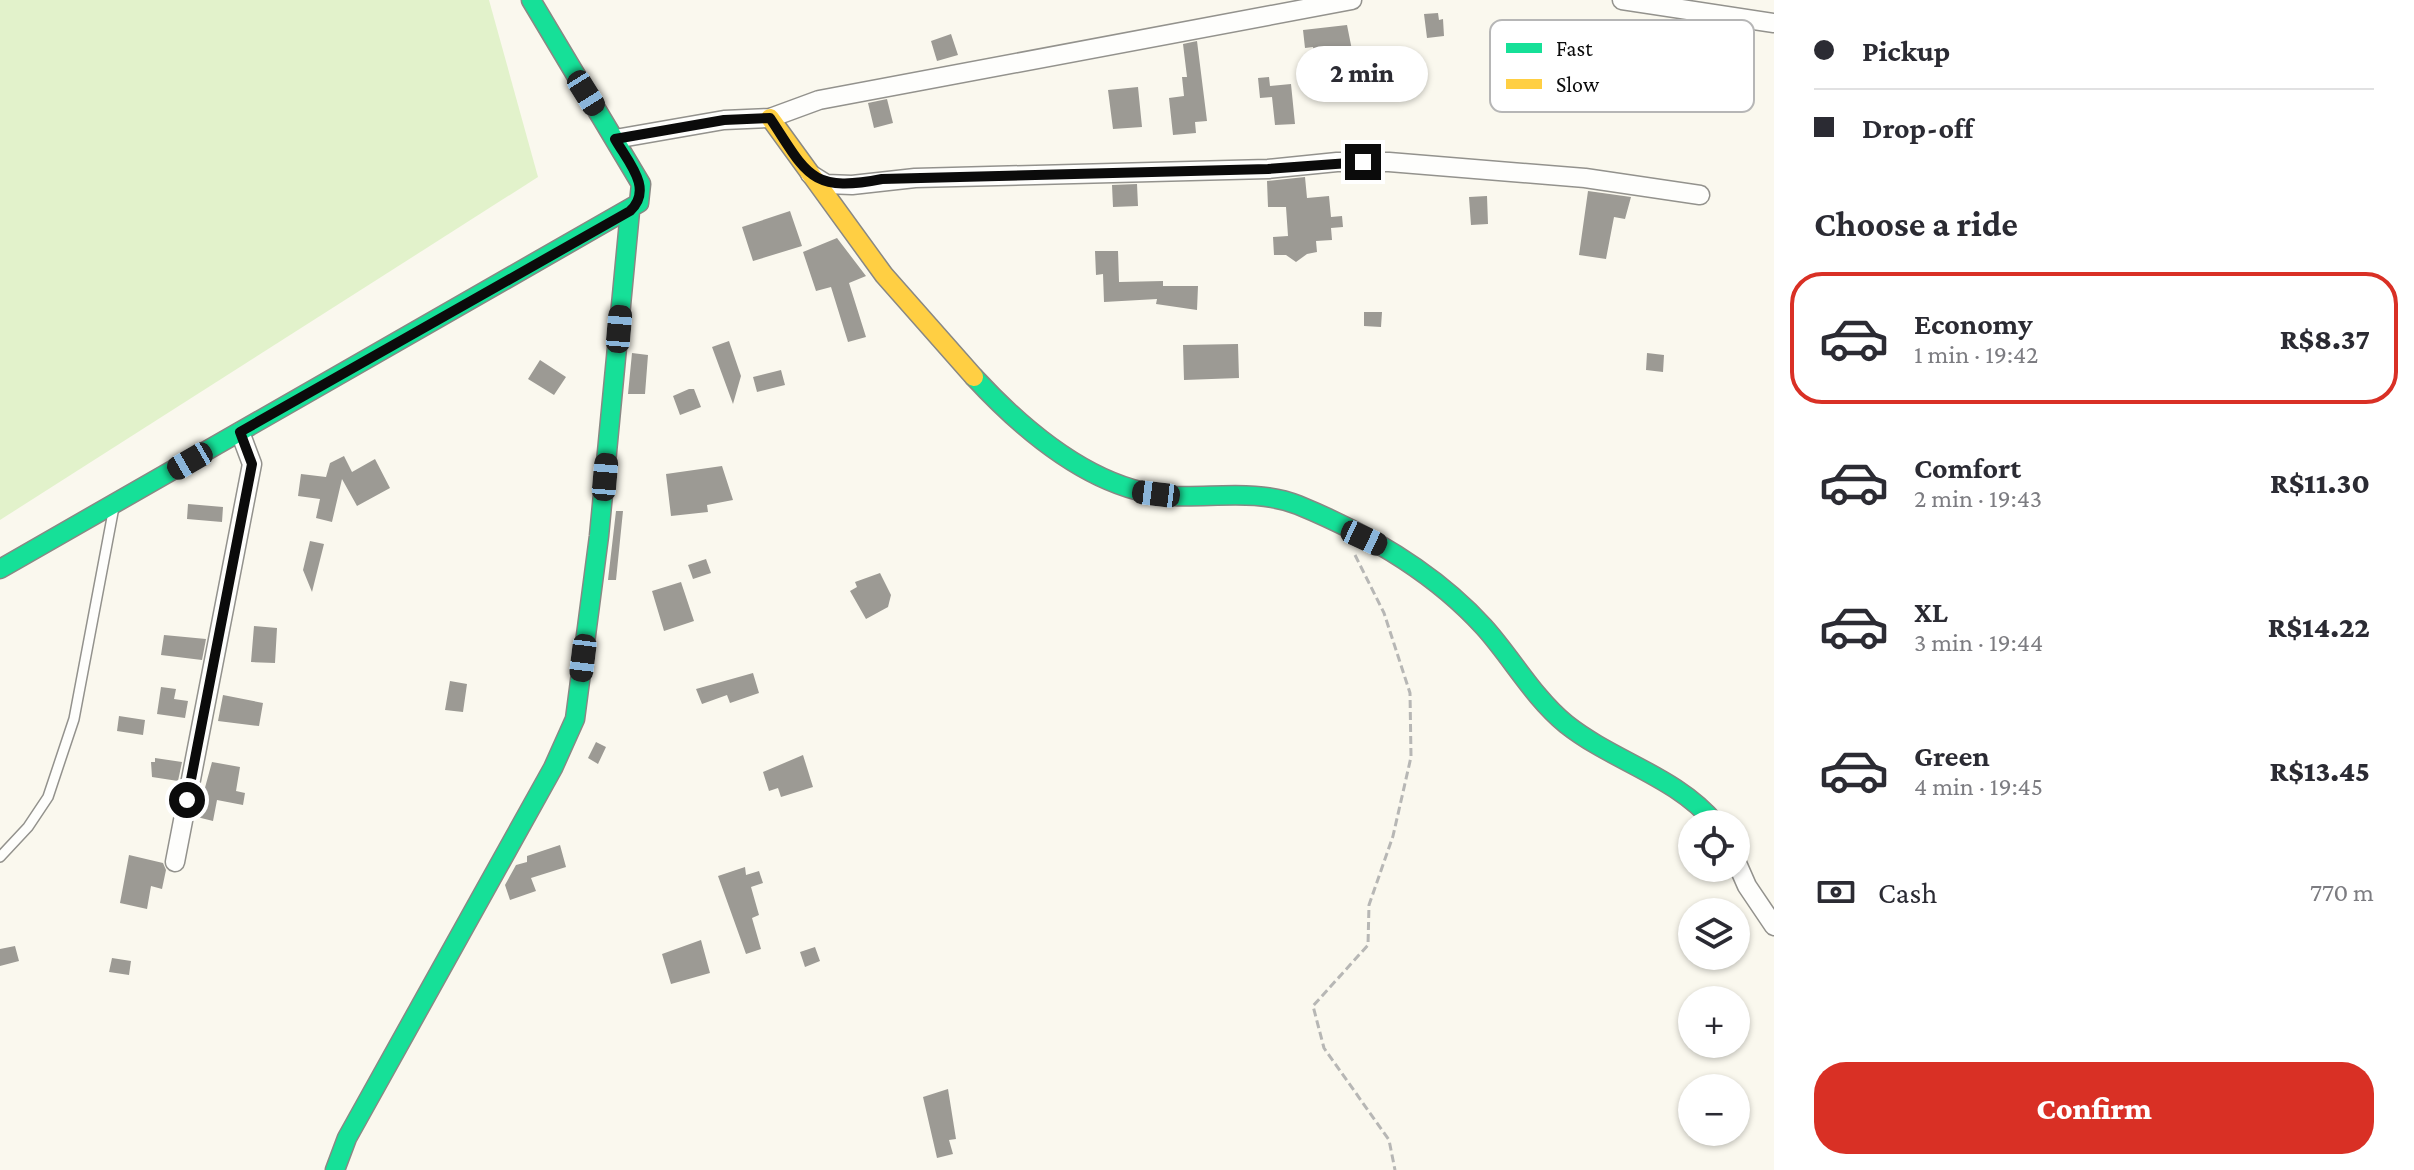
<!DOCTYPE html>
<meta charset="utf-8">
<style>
body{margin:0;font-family:"Crimson Pro",serif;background:#f7f7f7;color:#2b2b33;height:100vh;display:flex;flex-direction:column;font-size:30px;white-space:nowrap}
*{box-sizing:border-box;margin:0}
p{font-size:26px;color:#7c7c81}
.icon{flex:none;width:44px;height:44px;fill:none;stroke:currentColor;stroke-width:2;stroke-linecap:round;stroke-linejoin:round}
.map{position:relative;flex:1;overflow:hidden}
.side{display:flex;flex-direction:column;background:#fff;width:640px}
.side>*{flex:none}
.banner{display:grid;align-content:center;height:176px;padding:0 40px;background:#fff}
.buttons{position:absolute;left:1678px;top:810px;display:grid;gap:16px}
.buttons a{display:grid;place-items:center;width:72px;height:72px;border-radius:50%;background:#fff;box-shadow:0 2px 6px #0004;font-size:40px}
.end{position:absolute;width:36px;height:36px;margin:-18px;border:10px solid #0b0b0b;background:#fff;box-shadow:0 0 0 4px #fff}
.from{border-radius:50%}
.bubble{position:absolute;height:56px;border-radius:28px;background:#fff;box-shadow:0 2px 6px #0004;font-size:26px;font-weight:800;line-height:56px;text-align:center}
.car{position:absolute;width:24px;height:48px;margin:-24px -12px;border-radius:10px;box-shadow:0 0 6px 2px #0007;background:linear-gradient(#222 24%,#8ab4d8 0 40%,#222 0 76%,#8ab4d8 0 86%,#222 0)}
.banner b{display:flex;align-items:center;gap:28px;height:76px;font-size:30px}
.banner b+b{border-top:2px solid #e1e1e2}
.banner i{width:20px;height:20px;background:#2b2b33}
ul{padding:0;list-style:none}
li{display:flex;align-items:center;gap:24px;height:132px;margin:0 16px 12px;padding:0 24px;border:4px solid transparent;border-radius:32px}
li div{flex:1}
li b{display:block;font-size:30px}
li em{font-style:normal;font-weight:800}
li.selected{border-color:#d93025}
li>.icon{width:72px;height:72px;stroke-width:1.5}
h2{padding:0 40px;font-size:36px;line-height:96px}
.pay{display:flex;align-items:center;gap:20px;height:88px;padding:0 40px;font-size:30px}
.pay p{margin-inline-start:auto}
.primary-button{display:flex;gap:16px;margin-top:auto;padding:16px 40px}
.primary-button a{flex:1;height:92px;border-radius:32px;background:#d93025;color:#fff;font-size:32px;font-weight:800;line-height:92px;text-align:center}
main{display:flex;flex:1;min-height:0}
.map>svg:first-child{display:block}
.grass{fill:#e2f2cb}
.building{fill:#9c9a94}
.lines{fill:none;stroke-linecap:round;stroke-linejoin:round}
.lane-casing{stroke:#93928d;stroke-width:12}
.street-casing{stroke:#93928d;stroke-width:21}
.fast-casing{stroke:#898884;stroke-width:21}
.slow-casing{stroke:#898884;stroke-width:21}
.path{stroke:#b7b7b5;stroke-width:3;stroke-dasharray:8 4;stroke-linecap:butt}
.lane{stroke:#fefefc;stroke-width:9}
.street{stroke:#fefefc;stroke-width:18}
.fast{stroke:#16e098;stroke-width:18}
.slow{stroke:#ffcf43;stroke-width:18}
.route{stroke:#0b0b0b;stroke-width:10}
.key{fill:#fff;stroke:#b6b6b6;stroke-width:2}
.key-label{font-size:22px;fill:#0b0b0b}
</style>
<main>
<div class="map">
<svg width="1774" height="1170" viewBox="0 0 1774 1170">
<rect width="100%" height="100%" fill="#faf8ee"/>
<path class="grass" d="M 0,0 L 489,0 L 538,177 L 0,520 Z"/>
<path class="building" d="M 1438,13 L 1439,20 L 1443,19 L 1444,36 L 1427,38 L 1424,14 Z
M 1347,25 L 1352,50 L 1314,54 L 1313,47 L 1305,48 L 1303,30 Z
M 951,34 L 958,55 L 937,61 L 931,41 Z
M 1197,41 L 1207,121 L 1195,122 L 1196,133 L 1173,135 L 1169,98 L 1184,96 L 1182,77 L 1187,77 L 1183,44 Z
M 1269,77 L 1270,86 L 1291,84 L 1295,124 L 1275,125 L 1272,97 L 1260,98 L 1258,78 Z
M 1138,87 L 1142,127 L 1113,129 L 1108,90 Z
M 887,99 L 893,123 L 874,128 L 868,103 Z
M 1305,177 L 1307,198 L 1329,196 L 1331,217 L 1342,216 L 1343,227 L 1331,228 L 1332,240 L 1316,241 L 1317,252 L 1307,254 L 1296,262 L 1286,255 L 1274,255 L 1273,237 L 1288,236 L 1286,207 L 1268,207 L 1267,181 Z
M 1137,184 L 1138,206 L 1113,207 L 1112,185 Z
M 1588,191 L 1631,197 L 1625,219 L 1614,217 L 1606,259 L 1579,255 Z
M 1487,196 L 1488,224 L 1471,225 L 1469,197 Z
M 790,211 L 802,246 L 753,261 L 742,227 Z
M 837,238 L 866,276 L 849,283 L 866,337 L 848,342 L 831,287 L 816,291 L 803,252 Z
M 1095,251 L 1118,251 L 1119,282 L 1163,281 L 1163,286 L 1198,286 L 1197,310 L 1156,304 L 1157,299 L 1104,302 L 1103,274 L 1096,275 Z
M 1364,312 L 1382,312 L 1381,327 L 1364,326 Z
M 729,341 L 741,376 L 733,404 L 712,347 Z
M 1238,344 L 1239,378 L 1184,380 L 1183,345 Z
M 632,353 L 648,355 L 645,394 L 628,394 Z
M 1647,353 L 1664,355 L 1663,372 L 1646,370 Z
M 540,360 L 566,377 L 554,395 L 528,379 Z
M 781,370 L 785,385 L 757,392 L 753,377 Z
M 689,389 L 694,389 L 701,407 L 680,415 L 673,396 Z
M 344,456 L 352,472 L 375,459 L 390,488 L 357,506 L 342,479 L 332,522 L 316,518 L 320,499 L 298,496 L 301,474 L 326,477 L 330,463 Z
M 722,466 L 733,500 L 707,505 L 708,512 L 671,516 L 666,474 Z
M 188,504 L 223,507 L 222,522 L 187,519 Z
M 616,511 L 623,511 L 616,580 L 608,580 Z
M 310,541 L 324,544 L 312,592 L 303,570 Z
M 706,559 L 711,573 L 693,579 L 688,565 Z
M 880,573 L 891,595 L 888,607 L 866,619 L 850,591 L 857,587 L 855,582 Z
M 681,582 L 694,621 L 664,631 L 652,591 Z
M 254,626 L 277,628 L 275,663 L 251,662 Z
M 164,635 L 206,639 L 202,660 L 161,655 Z
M 753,673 L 759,693 L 730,703 L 727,695 L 702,704 L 696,689 Z
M 450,681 L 467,684 L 463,712 L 445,710 Z
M 161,687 L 176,689 L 174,699 L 188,701 L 185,718 L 157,714 Z
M 223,695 L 263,703 L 259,726 L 218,721 Z
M 119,716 L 145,720 L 143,735 L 117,731 Z
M 596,742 L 606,747 L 598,764 L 588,758 Z
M 803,755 L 813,787 L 781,797 L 778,788 L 769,791 L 763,772 Z
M 155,758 L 182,762 L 178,781 L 152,777 L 151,762 L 155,762 Z
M 212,762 L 240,767 L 236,791 L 245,793 L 243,805 L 217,800 L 213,821 L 197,817 Z
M 560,845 L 566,867 L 531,878 L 536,891 L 510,900 L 505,885 L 516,865 L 527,862 L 527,856 Z
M 129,855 L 163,863 L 166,870 L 162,889 L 151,886 L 147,909 L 120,903 Z
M 745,867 L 746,875 L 759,871 L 763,883 L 751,887 L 759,915 L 752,918 L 761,949 L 746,954 L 718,876 Z
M 701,940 L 710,973 L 671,984 L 662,954 Z
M 15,946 L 19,961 L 0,966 L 0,949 Z
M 815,947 L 820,961 L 805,967 L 800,952 Z
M 112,958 L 131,961 L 129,975 L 109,972 Z
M 948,1089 L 956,1139 L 949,1140 L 953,1154 L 937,1158 L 923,1097 Z"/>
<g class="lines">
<g class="lane-casing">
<path id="lane" d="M 0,857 L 28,827 L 48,797 L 74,719 L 114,507"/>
</g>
<g class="street-casing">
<path id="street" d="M 1622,0 L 1774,23
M 615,139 L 724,120 L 770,118 L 819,100 L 1352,0
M 810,174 L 826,184 L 852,185 L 915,178 L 1268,169 L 1337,162 L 1389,162 L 1585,178 L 1700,195
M 1736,861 L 1747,886 L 1774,926
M 175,862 L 252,464 L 240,432"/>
</g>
<g class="fast-casing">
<path id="fast" d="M 974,377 C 1024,431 1094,492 1172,496 C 1213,498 1258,489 1298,505 C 1366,533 1434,572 1484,627 C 1512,658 1533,697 1566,724 C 1614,762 1676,776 1716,824
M 0,569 L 639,203 L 641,184 L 531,0
M 335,1170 L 347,1138 L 553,768 L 575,719 L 599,536 L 630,211"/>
</g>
<g class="slow-casing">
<path id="slow" d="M 770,118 L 884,275 L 974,377"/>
</g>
<path class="path" d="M 1355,555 L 1384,613 L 1410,693 L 1411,757 L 1393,836 L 1369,905 L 1368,945 L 1313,1006 L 1324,1048 L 1389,1140 L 1395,1170"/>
<use href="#lane" class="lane"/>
<use href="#street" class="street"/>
<use href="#fast" class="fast"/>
<use href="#slow" class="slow"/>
</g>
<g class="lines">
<path class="route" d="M 187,800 L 252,464 L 240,432 L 630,211 C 654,189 628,162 615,139 L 724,120 L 770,118 C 807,174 810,193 882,179 L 1268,169 L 1363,162"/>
</g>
<rect x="1490" y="20" width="264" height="92" rx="12" class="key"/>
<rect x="1506" y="43" width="36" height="10" fill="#16e098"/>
<rect x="1506" y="79" width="36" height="10" fill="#ffcf43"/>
<g class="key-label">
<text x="1556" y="56">Fast</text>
<text x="1556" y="92">Slow</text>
</g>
</svg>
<div class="buttons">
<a><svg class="icon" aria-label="locate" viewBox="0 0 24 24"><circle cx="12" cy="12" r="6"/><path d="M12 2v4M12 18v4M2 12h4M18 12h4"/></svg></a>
<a><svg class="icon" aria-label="layers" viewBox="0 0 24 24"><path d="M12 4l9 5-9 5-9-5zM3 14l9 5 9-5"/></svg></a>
<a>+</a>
<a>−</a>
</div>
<i class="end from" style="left:187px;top:800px"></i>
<i class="end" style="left:1363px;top:162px"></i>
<div class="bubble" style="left:1296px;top:46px;width:132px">2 min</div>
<i class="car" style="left:586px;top:93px;rotate:148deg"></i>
<i class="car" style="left:619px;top:329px;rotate:5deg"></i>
<i class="car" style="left:190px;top:461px;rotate:240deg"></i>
<i class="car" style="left:605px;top:477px;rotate:5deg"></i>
<i class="car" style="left:1156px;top:494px;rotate:277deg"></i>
<i class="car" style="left:1364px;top:538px;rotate:115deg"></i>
<i class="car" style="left:583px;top:658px;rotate:187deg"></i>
</div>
<section class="side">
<div class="banner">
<b><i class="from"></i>Pickup</b>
<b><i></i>Drop-off</b>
</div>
<h2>Choose a ride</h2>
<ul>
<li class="selected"><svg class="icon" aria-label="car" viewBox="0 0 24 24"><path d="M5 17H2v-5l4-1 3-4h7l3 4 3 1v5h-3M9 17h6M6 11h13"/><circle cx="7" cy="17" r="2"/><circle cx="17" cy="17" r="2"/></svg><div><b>Economy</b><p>1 min · 19:42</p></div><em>R$8.37</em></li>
<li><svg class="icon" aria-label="car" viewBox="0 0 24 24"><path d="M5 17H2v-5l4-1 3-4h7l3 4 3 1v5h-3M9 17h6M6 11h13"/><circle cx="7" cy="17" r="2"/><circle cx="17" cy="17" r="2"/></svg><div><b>Comfort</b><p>2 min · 19:43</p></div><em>R$11.30</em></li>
<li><svg class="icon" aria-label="car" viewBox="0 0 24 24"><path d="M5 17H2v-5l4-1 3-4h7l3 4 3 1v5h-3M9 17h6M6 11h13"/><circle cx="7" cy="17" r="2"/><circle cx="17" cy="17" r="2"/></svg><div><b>XL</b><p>3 min · 19:44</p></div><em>R$14.22</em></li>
<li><svg class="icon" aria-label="car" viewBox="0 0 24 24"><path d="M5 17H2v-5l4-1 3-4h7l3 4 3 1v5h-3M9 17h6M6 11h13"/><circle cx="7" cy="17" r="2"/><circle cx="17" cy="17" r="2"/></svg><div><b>Green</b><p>4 min · 19:45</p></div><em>R$13.45</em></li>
</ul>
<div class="pay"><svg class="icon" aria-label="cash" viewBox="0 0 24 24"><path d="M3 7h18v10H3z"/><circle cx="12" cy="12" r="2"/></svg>Cash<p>770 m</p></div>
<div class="primary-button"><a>Confirm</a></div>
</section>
</main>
